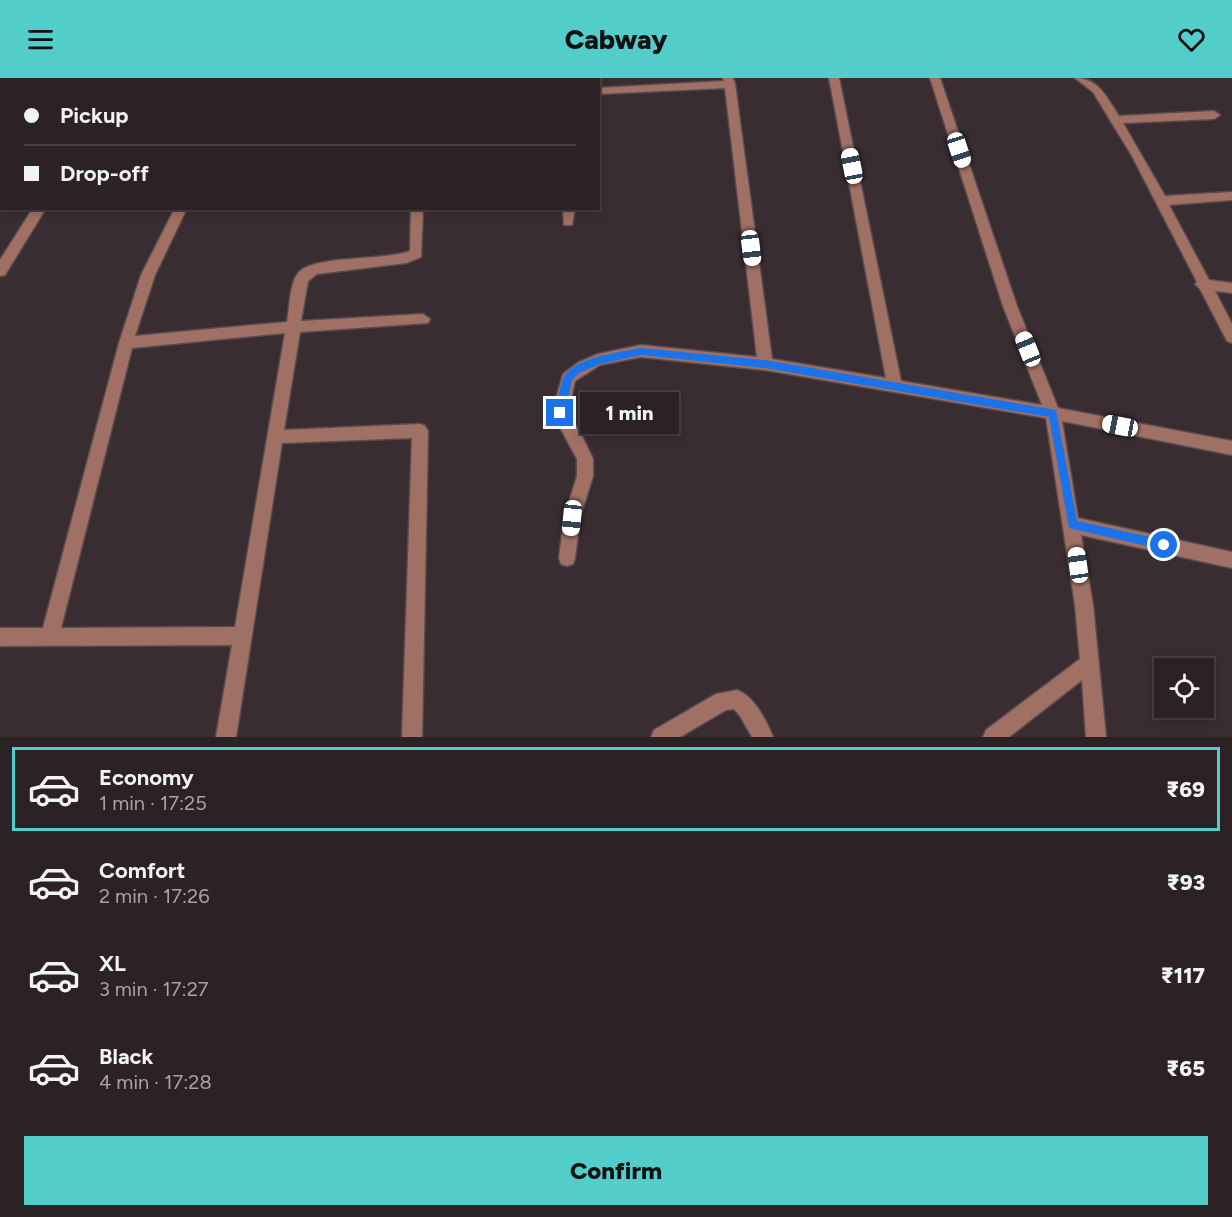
<!DOCTYPE html>
<meta charset="utf-8">
<style>
body{margin:0;font-family:Figtree,sans-serif;background:#342a2d;color:#f1f3f6;height:100vh;display:flex;flex-direction:column;font-size:22px;white-space:nowrap}
*{box-sizing:border-box;margin:0}
p{font-size:20px;color:#a6a4a7}
.icon{flex:none;width:33px;height:33px;fill:none;stroke:currentColor;stroke-width:2;stroke-linecap:round;stroke-linejoin:round}
.map{position:relative;height:659px;overflow:hidden}
.details{display:flex;flex-direction:column;background:#2c2225;flex:1}
.details>*{flex:none}
.banner{position:absolute;left:0px;top:0px;width:600px;height:132px;box-shadow:0 3px 9px #0003,0 0 0 2px #483f42;display:grid;align-content:center;height:132px;padding:0 24px;background:#2c2225}
.controls{position:absolute;left:1154px;top:580px;display:grid;gap:12px}
.controls a{display:grid;place-items:center;width:60px;height:60px;border-radius:0px;background:#2c2225;box-shadow:0 3px 9px #0003,0 0 0 2px #483f42;font-size:30px}
.end{position:absolute;width:27px;height:27px;margin:-14px;border:8px solid #1a73e8;background:#fff;box-shadow:0 0 0 3px #fff}
.from{border-radius:50%}
.bubble{position:absolute;height:42px;border-radius:0px;background:#2c2225;box-shadow:0 3px 9px #0003,0 0 0 2px #483f42;font-size:20px;font-weight:800;line-height:42px;text-align:center}
.car{position:absolute;width:18px;height:36px;margin:-18px -9px;border-radius:8px;box-shadow:0 0 4px 2px #0007;background:linear-gradient(#fff 24%,#345 0 40%,#fff 0 76%,#345 0 86%,#fff 0)}
.banner b{display:flex;align-items:center;gap:21px;height:57px;font-size:22px}
.banner b+b{border-top:2px solid #483f42}
.banner i{width:15px;height:15px;background:#f1f3f6}
ul{padding:10px 0 0;list-style:none}
li{display:flex;align-items:center;gap:18px;height:84px;margin:0 12px 9px;padding:0 12px;border:3px solid transparent;border-radius:0px}
li div{flex:1}
li b{display:block;font-size:22px}
li em{font-style:normal;font-weight:800}
li.on{border-color:#53cdca}
li>.icon{width:54px;height:54px;stroke-width:1.5}
.button{display:flex;gap:12px;margin-top:auto;padding:12px 24px}
.button a{flex:1;height:69px;border-radius:0px;background:#53cdca;color:#111;font-size:24px;font-weight:800;line-height:69px;text-align:center}
header{display:flex;justify-content:space-between;align-items:center;height:78px;padding:0 24px;background:#53cdca;color:#111;font-size:27px;font-weight:800}
.map>svg:first-child{display:block}
.lines{fill:none;stroke-linecap:round;stroke-linejoin:round}
.minor-casing{stroke:#584b4f;stroke-width:3}
.minor{fill:#a17064;fill-rule:evenodd}
.route{fill:#1a73e8}
</style>
<header><svg class="icon" aria-label="menu" viewBox="0 0 24 24"><path d="M4 6h16M4 12h16M4 18h16"/></svg>Cabway<svg class="icon" aria-label="heart" viewBox="0 0 24 24"><path d="M12 20l-8-8c-3-5 5-10 8-4 3-6 11-1 8 4z"/></svg></header>
<div class="map">
<svg width="1232" height="659" viewBox="0 0 1232 659">
<rect width="100%" height="100%" fill="#3a2d31"/>
<g class="lines">
<g class="minor-casing">
<path id="minor" d="M 47,0 L 57,0 L 46,2 Z
M 109,0 L 119,0 L 108,2 Z
M 193,0 L 203,0 L 203,2 L 193,2 Z
M 259,0 L 269,0 L 258,2 Z
M 382,0 L 392,0 L 381,2 Z
M 723,0 L 733,0 L 735,6 L 772,281 L 886,300 L 829,0 L 839,0 L 901,303 L 1042,327 L 1003,228 L 930,0 L 940,0 L 1017,228 L 1058,330 L 1232,363 L 1232,377 L 1062,343 L 1078,440 L 1232,474 L 1232,490 L 1081,457 L 1093,527 L 1106,659 L 1086,659 L 1082,602 L 1009,659 L 983,659 L 986,652 L 1080,581 L 1075,527 L 1046,340 L 765,292 L 641,279 L 600,287 L 575,303 L 568,335 L 582,358 L 593,381 L 593,398 L 580,440 L 575,480 L 573,486 L 567,488 L 561,486 L 559,480 L 564,440 L 577,398 L 577,381 L 552,335 L 563,296 L 579,284 L 598,276 L 641,267 L 757,279 L 725,10 L 598,16 L 598,10 L 724,3 Z
M 1075,0 C 1099,0 1107,20 1119,38 L 1214,33 L 1220,37 L 1214,41 L 1123,45 L 1165,118 L 1232,114 L 1232,122 L 1169,127 L 1209,202 L 1232,205 L 1232,215 L 1215,213 L 1232,246 L 1232,265 L 1227,263 L 1200,211 L 1195,206 L 1197,204 L 1132,78 L 1093,14 Z
M 0,42 L 2,42 L 2,50 L 0,50 Z
M 2,66 L 2,75 L 0,76 L 0,67 Z
M 33,130 L 46,130 L 5,197 L 0,198 L 0,182 Z
M 175,130 L 187,130 L 155,197 L 135,258 L 287,244 C 290,230 289,205 299,194 C 315,177 385,183 410,173 L 411,130 L 423,130 L 421,179 L 406,185 L 317,196 L 308,203 L 301,243 L 423,236 L 430,241 L 428,245 L 300,254 L 284,352 L 420,346 L 425,348 L 428,353 L 422,659 L 402,659 L 412,360 L 282,365 L 236,659 L 216,659 L 232,567 L 0,568 L 0,550 L 43,550 L 119,265 L 141,197 ZM 285,255 L 235,549 L 61,550 L 132,270 Z
M 563,130 L 575,130 L 572,147 L 564,147 Z
M 737,612 C 755,619 766,642 773,659 L 752,659 L 740,638 L 734,631 L 726,632 L 680,659 L 651,659 L 654,652 L 716,616 Z"/>
</g>
<use href="#minor" class="minor"/>
</g>
<path class="route" d="M 641,270 L 765,282 L 1056,332 L 1077,443 L 1164,462 L 1169,467 L 1164,472 L 1069,450 L 1049,339 L 765,290 L 641,277 L 600,286 L 579,295 L 572,302 L 564,338 L 557,338 L 555,335 C 558,324 559,309 564,299 C 574,279 621,274 641,270 Z"/>
</svg>
<div class="controls">
<a><svg class="icon" aria-label="locate" viewBox="0 0 24 24"><circle cx="12" cy="12" r="6"/><path d="M12 2v4M12 18v4M2 12h4M18 12h4"/></svg></a>
</div>
<i class="end from" style="left:1164px;top:467px"></i>
<i class="end" style="left:560px;top:335px"></i>
<div class="bubble" style="left:580px;top:314px;width:99px">1 min</div>
<i class="car" style="left:959px;top:72px;rotate:162deg"></i>
<i class="car" style="left:852px;top:88px;rotate:349deg"></i>
<i class="car" style="left:751px;top:170px;rotate:173deg"></i>
<i class="car" style="left:1028px;top:271px;rotate:338deg"></i>
<i class="car" style="left:1120px;top:348px;rotate:281deg"></i>
<i class="car" style="left:572px;top:440px;rotate:186deg"></i>
<i class="car" style="left:1078px;top:487px;rotate:352deg"></i>
<div class="banner">
<b><i class="from"></i>Pickup</b>
<b><i></i>Drop-off</b>
</div>
</div>
<section class="details">
<ul>
<li class="on"><svg class="icon" aria-label="car" viewBox="0 0 24 24"><path d="M5 17H2v-5l4-1 3-4h7l3 4 3 1v5h-3M9 17h6M6 11h13"/><circle cx="7" cy="17" r="2"/><circle cx="17" cy="17" r="2"/></svg><div><b>Economy</b><p>1 min · 17:25</p></div><em>₹69</em></li>
<li><svg class="icon" aria-label="car" viewBox="0 0 24 24"><path d="M5 17H2v-5l4-1 3-4h7l3 4 3 1v5h-3M9 17h6M6 11h13"/><circle cx="7" cy="17" r="2"/><circle cx="17" cy="17" r="2"/></svg><div><b>Comfort</b><p>2 min · 17:26</p></div><em>₹93</em></li>
<li><svg class="icon" aria-label="car" viewBox="0 0 24 24"><path d="M5 17H2v-5l4-1 3-4h7l3 4 3 1v5h-3M9 17h6M6 11h13"/><circle cx="7" cy="17" r="2"/><circle cx="17" cy="17" r="2"/></svg><div><b>XL</b><p>3 min · 17:27</p></div><em>₹117</em></li>
<li><svg class="icon" aria-label="car" viewBox="0 0 24 24"><path d="M5 17H2v-5l4-1 3-4h7l3 4 3 1v5h-3M9 17h6M6 11h13"/><circle cx="7" cy="17" r="2"/><circle cx="17" cy="17" r="2"/></svg><div><b>Black</b><p>4 min · 17:28</p></div><em>₹65</em></li>
</ul>
<div class="button"><a>Confirm</a></div>
</section>
